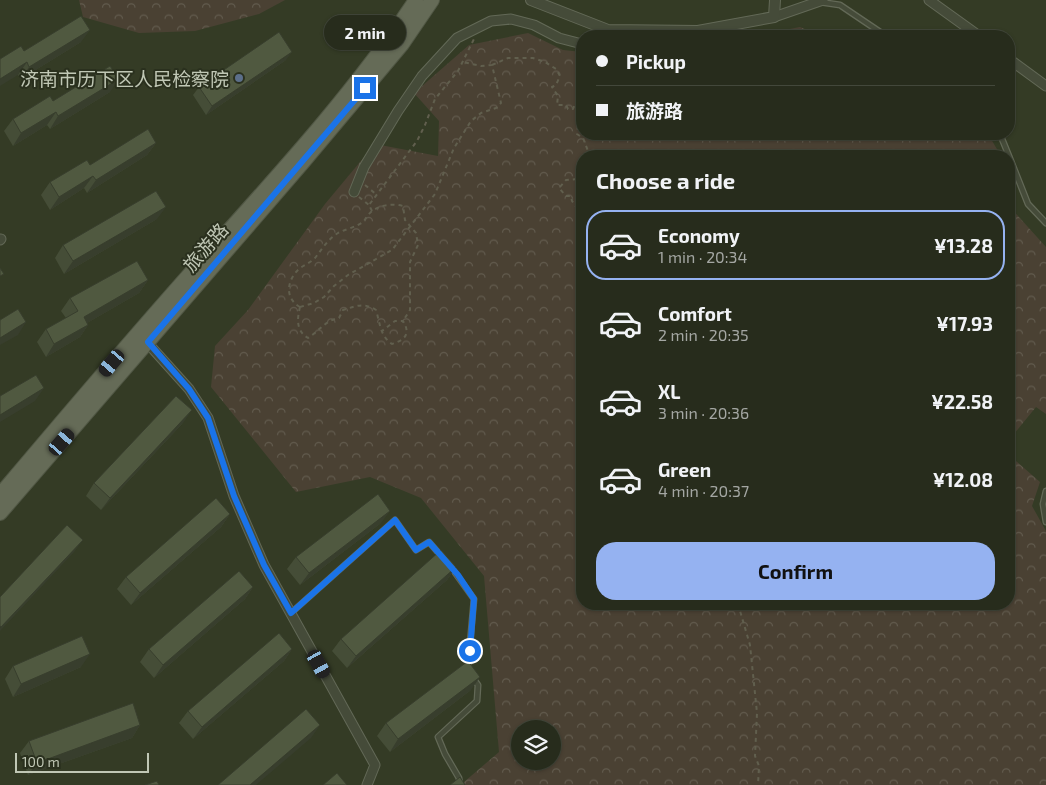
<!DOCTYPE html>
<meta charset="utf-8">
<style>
body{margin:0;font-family:"Exo 2","Noto Sans SC",sans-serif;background:#333829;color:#f1f3f6;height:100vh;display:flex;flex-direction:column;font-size:19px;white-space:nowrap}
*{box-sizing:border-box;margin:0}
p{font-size:16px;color:#a4a7a3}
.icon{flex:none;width:28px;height:28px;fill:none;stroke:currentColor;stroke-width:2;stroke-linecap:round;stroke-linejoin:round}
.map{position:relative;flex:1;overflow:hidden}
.drawer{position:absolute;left:576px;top:150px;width:439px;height:460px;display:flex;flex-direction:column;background:#272c1c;border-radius:20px;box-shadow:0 1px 4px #0004,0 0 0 1px #43483b}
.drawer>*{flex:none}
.hud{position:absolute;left:576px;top:30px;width:439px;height:110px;border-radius:20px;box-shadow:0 1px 4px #0004,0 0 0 1px #43483b;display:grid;align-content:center;height:110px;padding:0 20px;background:#272c1c}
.buttons{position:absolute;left:511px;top:720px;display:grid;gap:10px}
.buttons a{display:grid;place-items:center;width:50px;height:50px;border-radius:50%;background:#272c1c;box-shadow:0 1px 4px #0004,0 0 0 1px #43483b;font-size:25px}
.scale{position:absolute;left:15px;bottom:12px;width:134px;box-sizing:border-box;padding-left:5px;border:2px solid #c0c7b5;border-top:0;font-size:14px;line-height:18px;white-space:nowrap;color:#c0c7b5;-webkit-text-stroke:4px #2a301e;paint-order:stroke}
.end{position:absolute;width:22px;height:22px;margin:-11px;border:6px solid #1a73e8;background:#fff;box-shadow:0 0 0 2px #fff}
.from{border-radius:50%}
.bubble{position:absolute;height:35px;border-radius:18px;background:#272c1c;box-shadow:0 1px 4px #0004,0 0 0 1px #43483b;font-size:16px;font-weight:700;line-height:35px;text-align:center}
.car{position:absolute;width:15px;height:30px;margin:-15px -8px;border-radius:6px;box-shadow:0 0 4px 1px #0007;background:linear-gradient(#222 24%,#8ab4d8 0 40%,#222 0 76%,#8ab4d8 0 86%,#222 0)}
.hud b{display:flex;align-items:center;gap:18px;height:48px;font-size:19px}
.hud b+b{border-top:1px solid #43483b}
.hud i{width:12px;height:12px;background:#f1f3f6}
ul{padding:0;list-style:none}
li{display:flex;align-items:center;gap:15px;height:70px;margin:0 10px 8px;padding:0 10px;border:2px solid transparent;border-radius:20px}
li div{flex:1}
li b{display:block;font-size:19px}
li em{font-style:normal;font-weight:700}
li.selected{border-color:#95b2f1}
li>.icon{width:45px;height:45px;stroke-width:1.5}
h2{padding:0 20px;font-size:22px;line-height:60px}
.cta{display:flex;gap:10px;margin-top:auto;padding:10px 20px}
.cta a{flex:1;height:58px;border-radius:20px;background:#95b2f1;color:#111;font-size:20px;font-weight:700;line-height:58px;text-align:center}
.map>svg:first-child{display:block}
.forest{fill:url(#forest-crowns);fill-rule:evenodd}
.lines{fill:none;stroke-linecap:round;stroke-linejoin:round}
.service-casing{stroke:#636957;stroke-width:7}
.minor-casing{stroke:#636957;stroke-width:11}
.tertiary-casing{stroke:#636957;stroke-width:12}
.primary-casing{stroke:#515745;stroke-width:16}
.path{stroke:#615f4e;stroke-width:2;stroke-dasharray:4 4;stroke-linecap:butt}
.service{stroke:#454b39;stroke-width:4.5}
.minor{stroke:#454b39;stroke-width:9}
.tertiary{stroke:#454b39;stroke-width:10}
.primary{stroke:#656b57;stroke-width:14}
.wall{fill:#454d37}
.shaded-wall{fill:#383e2d}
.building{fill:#505940;stroke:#383e2d}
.route{stroke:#1a73e8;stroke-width:6}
.service-dot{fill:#5c6f8a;stroke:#2a301e;stroke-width:2}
.labels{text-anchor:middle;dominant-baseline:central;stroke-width:4;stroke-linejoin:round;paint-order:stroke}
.poi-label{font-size:19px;fill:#c0c7b5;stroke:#2a301e;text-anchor:end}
.street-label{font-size:19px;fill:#c0c7b5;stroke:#2a301e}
</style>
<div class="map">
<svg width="1046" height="785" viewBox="0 0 1046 785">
<defs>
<pattern id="forest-crowns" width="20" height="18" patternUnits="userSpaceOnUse" patternTransform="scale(1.25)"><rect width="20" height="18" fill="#4a4133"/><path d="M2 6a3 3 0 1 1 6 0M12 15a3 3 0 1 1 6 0" fill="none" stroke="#625b4e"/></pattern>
</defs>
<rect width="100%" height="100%" fill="#343b25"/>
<path class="forest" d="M 79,0 L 285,0 L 259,14 L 195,31 L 139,33 L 83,17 Z
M 800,27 L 821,36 L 754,36 Z
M 528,33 L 563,50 L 582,52 L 582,134 L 988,134 L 1001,156 L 582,156 L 582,604 L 1009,604 L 1009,455 L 1040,482 L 1032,506 L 1046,531 L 1046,785 L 464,785 L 464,782 L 499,752 L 484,576 L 421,498 L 370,477 L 296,492 L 211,387 L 215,346 L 248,310 L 325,204 L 375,144 L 438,156 L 439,121 L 414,93 L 469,45 ZM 520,729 L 552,729 L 552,761 L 520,761 Z
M 1009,206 L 1046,247 L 1046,414 L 1036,407 L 1009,440 Z"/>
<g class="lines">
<g class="service-casing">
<path id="service" d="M 820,2 L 840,5 L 886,36
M 1000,134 L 1009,156
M 1009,156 L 1028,204 L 1046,223
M 1046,491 L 1043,504 L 1046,522
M 451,567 L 474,599 L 468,666
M 291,613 L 395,520 L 416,550 L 429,542 L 442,557
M 460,785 L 459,778 L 445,754 L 438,737 L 477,701 L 478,685 L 473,678"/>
</g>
<g class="minor-casing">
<path id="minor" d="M 929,0 L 979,36
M 774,17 L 823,0
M 1009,59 L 1046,86
M 354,192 L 364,167 L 398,111 L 422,76 L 457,38 L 491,21 L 511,19 L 534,25 L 559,38 L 582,44
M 0,240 L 1,239
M 144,339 L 189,389 L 208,418 L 234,496 L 264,565 L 375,765 L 367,785"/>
</g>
<g class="tertiary-casing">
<path id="tertiary" d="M 531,0 L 608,30 L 698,31 L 774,17 L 775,0"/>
</g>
<g class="primary-casing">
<path id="primary" d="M 0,495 C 65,418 130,341 198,265 C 274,180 353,95 416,0
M 0,513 L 303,162 L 402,44 L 432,0"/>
</g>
<path class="path" d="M 492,65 L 508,58 L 533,58 L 545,62 L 556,69 L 560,76 L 556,85 L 552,87 L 558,96 L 557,105 L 566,105 L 568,109 L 573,109 L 575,104 L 581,109 L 582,119 L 578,125 L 577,134 L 583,138 L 590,156
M 582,164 L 577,179 L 566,180 L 559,188 L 566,196 L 571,196 L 572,201 L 582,215
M 365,185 L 377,195
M 359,197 L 369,205
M 372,211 L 369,205 L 417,141 L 425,125 L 435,99 L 458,71 L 474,39
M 300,307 L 314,303 L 324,297 L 334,286 L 348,275 L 392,250 L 435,194 L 454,148 L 471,121 L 481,113 L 496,108 L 501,103 L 492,65 L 481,66 L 463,62
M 300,307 C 284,298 287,280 299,269 C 304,265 310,263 315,258 C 322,249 328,239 338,233 C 346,229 356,227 363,222 C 366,219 367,215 370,213 C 378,205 392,203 403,206 L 405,220 L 416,233 L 418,245 L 410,262 L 410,310 L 403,321
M 300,307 C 297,319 296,331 308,338 C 319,331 326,320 339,318 L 343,310 C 357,306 363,302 376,310 C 380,323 380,336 392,344 C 405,340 411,334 403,321 L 395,321 L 382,331
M 738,604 L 750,645 L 757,713 L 755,756 L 759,766 L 758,785"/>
<use href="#service" class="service"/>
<use href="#minor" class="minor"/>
<use href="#tertiary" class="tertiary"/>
<use href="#primary" class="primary"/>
</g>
<path class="wall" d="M 81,42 L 21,79 L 18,75 L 24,51 Z
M 286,60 L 206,115 L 193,95 L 199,87 Z
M 110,92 L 50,129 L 47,125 L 13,146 L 4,131 L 13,119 L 53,101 Z
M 156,143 L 147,155 L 87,193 L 84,188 L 50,210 L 41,195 L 50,182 L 90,165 Z
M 157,219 L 64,274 L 55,258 L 63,245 Z
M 148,280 L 139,293 L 87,323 L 88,325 L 80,337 L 46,357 L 37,342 L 46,329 L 66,318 L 61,311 L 70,298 Z
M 183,423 L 101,510 L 86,496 L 94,483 Z
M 230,514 L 221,527 L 131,605 L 117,589 L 126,577 Z
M 381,523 L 300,585 L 287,569 L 296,557 Z
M 456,567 L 447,580 L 347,668 L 332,651 L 341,639 Z
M 253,587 L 245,599 L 154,678 L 140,662 L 149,649 Z
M 292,649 L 284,661 L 193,739 L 179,723 L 188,711 Z
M 13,666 L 81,667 L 13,697 L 5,679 Z
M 471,690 L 390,752 L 377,736 L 386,723 Z
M 140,725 L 132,738 L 28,775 L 20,753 L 29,741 Z"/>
<path class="shaded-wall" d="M 90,30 L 81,42 L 21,79 L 29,67 Z
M 292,52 L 286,60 L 206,115 L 212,106 Z
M 27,62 L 18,75 L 0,86 L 0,79 Z
M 119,79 L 110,92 L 50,129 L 58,116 Z
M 56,112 L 47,125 L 13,146 L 21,133 Z
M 156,143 L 147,155 L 87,193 L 96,180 Z
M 93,176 L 84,188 L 50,210 L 59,197 Z
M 166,207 L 157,219 L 64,274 L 73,261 Z
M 148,280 L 139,293 L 75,330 L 84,317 Z
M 26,322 L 18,335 L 0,345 L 0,338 Z
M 88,325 L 80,337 L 46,357 L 54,344 Z
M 44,388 L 35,401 L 0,422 L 0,415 Z
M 192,410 L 183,423 L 101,510 L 110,498 Z
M 390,511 L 381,523 L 300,585 L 309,573 Z
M 230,514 L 221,527 L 131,605 L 140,593 Z
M 83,540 L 74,552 L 0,631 L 0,628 L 1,627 Z
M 456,567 L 447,580 L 347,668 L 356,656 Z
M 253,587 L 245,599 L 154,678 L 163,665 Z
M 292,649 L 284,661 L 193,739 L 202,727 Z
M 90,654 L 81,667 L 13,697 L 21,684 Z
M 480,677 L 471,690 L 390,752 L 398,739 Z
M 140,725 L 132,738 L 28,775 L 37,763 Z
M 320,725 L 311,738 L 256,785 L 250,785 Z"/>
<path class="building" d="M 81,16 L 90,30 L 29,67 L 27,62 L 0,79 L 0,59 L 21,46 L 24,51 Z
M 279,32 L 292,52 L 212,106 L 199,87 Z
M 110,66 L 119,79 L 58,116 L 56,112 L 21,133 L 13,119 L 50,96 L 53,101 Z
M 148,129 L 156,143 L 96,180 L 93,176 L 59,197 L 50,182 L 87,160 L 90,165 Z
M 156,191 L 166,207 L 73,261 L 63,245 Z
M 137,261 L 148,280 L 84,317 L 88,325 L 54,344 L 46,329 L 78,311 L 70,298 Z
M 0,268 L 4,274 L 0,276 Z
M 18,309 L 26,322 L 0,338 L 0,320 Z
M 36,375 L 44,388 L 0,415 L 0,396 Z
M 176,396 L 192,410 L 110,498 L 94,483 Z
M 378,494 L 390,511 L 309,573 L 296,557 Z
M 216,498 L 230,514 L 140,593 L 126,577 Z
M 67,525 L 83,540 L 1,627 L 0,626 L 0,597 Z
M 441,550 L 456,567 L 356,656 L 341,639 Z
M 239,571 L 253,587 L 163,665 L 149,649 Z
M 279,633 L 292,649 L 202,727 L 188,711 Z
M 82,636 L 90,654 L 21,684 L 13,666 Z
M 468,661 L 480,677 L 398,739 L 386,723 Z
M 133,703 L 140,725 L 37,763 L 29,741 Z
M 306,709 L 320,725 L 250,785 L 218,785 Z
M 337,773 L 347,785 L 323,785 Z
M 460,777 L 465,785 L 450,785 Z
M 157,781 L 159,785 L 145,785 Z"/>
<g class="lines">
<path class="route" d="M 365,88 L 148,342 L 189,389 L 208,418 L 234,496 L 264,565 L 291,613 L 395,520 L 416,550 L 429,542 L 458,575 L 474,599 L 470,651"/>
</g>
<circle class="service-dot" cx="239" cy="78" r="5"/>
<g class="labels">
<g class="poi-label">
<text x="229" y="78">济南市历下区人民检察院</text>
</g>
<g class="street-label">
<text transform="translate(205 247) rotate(-49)">旅游路</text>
</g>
</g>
</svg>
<div class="buttons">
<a><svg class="icon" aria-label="layers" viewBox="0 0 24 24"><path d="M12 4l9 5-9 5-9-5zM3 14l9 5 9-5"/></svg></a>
</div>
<div class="scale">100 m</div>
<i class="end from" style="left:470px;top:651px"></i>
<i class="end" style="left:365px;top:88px"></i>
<div class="bubble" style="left:324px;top:15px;width:82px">2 min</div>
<i class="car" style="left:112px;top:363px;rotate:220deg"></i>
<i class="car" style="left:62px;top:442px;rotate:41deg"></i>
<i class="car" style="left:319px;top:664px;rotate:151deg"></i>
<div class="hud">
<b><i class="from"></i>Pickup</b>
<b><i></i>旅游路</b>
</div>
<section class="drawer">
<h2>Choose a ride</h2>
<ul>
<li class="selected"><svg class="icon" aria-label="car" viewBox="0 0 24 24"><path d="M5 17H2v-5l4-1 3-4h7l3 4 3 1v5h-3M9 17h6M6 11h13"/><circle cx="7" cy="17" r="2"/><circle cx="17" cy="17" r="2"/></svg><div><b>Economy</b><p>1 min · 20:34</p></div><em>¥13.28</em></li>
<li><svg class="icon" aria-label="car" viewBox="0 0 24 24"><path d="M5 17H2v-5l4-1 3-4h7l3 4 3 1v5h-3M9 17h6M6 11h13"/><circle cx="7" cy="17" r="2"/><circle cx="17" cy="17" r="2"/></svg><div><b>Comfort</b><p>2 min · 20:35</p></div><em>¥17.93</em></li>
<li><svg class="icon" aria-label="car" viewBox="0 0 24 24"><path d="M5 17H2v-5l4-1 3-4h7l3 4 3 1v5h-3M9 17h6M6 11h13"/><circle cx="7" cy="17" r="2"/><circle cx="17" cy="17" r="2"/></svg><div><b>XL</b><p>3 min · 20:36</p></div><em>¥22.58</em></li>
<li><svg class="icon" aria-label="car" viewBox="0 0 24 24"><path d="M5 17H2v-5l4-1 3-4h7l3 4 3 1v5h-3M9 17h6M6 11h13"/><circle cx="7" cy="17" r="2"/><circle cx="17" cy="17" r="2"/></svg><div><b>Green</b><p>4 min · 20:37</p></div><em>¥12.08</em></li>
</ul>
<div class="cta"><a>Confirm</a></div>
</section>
</div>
